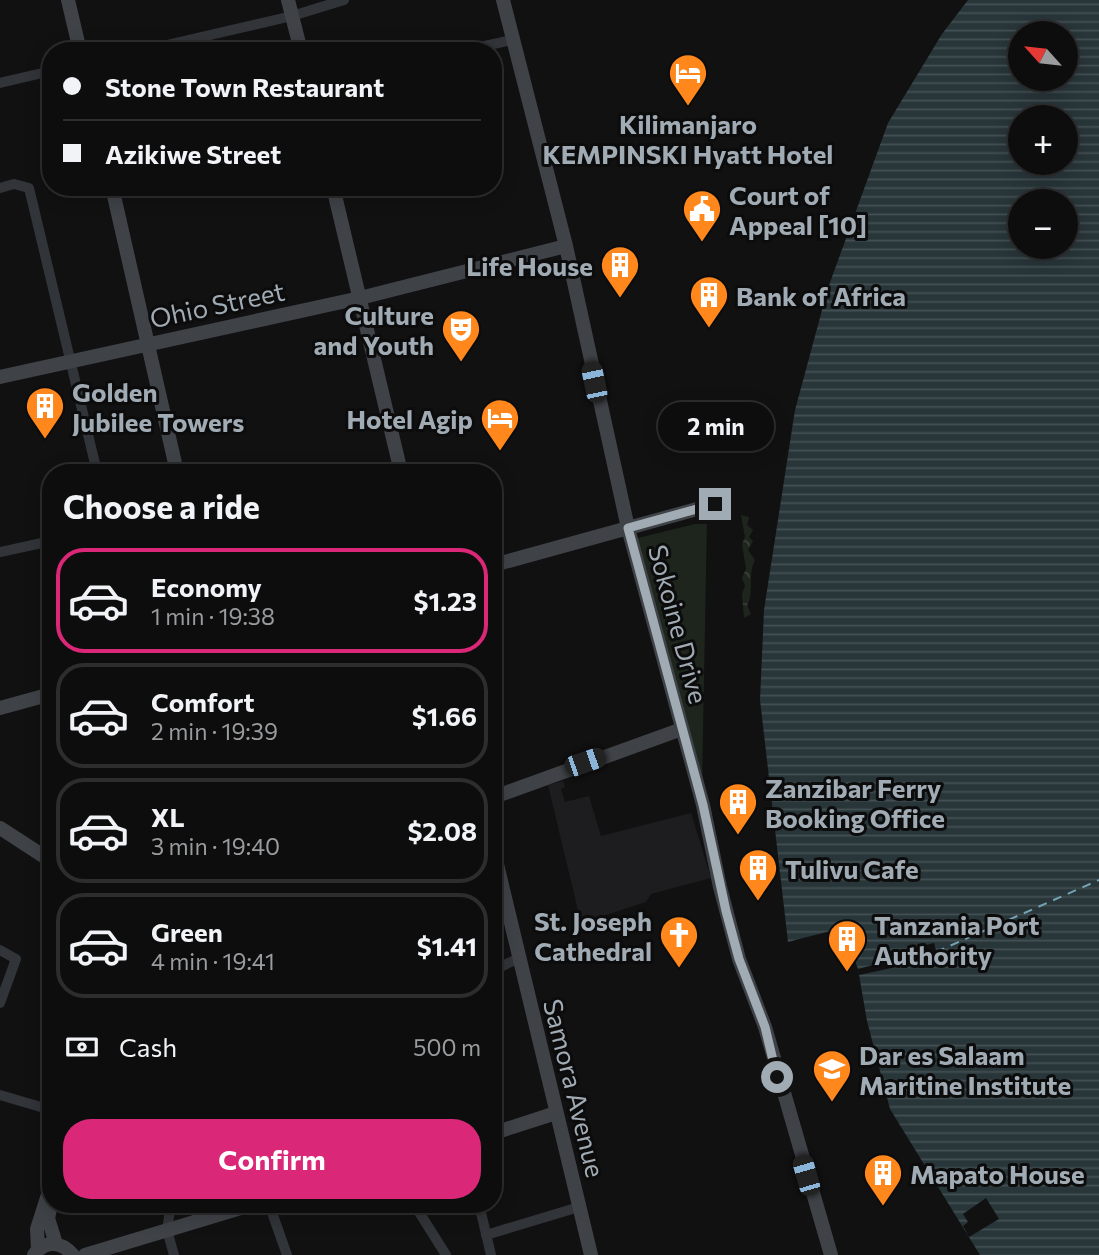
<!DOCTYPE html>
<meta charset="utf-8">
<style>
body{margin:0;font-family:Commissioner,sans-serif;background:#161617;color:#f1f3f6;height:100vh;display:flex;flex-direction:column;font-size:26px;white-space:nowrap}
*{box-sizing:border-box;margin:0}
p{font-size:23px;color:#9a9c9e}
.icon{flex:none;width:38px;height:38px;fill:none;stroke:currentColor;stroke-width:2;stroke-linecap:round;stroke-linejoin:round}
.map{position:relative;flex:1;overflow:hidden}
.side{position:absolute;left:42px;top:464px;width:460px;height:749px;display:flex;flex-direction:column;background:#0d0d0e;border-radius:28px;box-shadow:0 4px 18px #0003,0 0 0 2px #2d2d2e}
.side>*{flex:none}
.banner{position:absolute;left:42px;top:42px;width:460px;height:154px;border-radius:28px;box-shadow:0 4px 18px #0003,0 0 0 2px #2d2d2e;display:grid;align-content:center;height:154px;padding:0 21px;background:#0d0d0e}
.needle{width:46px;rotate:297deg}
.fabs{position:absolute;left:1008px;top:21px;display:grid;gap:14px}
.fabs a{display:grid;place-items:center;width:70px;height:70px;border-radius:50%;background:#0d0d0e;box-shadow:0 4px 18px #0003,0 0 0 2px #2d2d2e;font-size:35px}
.end{position:absolute;width:32px;height:32px;margin:-16px;border:9px solid #a1abb4;background:#111;box-shadow:0 0 0 4px #111}
.from{border-radius:50%}
.bubble{position:absolute;height:49px;border-radius:24px;background:#0d0d0e;box-shadow:0 4px 18px #0003,0 0 0 2px #2d2d2e;font-size:23px;font-weight:700;line-height:49px;text-align:center}
.car{position:absolute;width:21px;height:42px;margin:-21px -10px;border-radius:9px;box-shadow:0 0 5px 2px #0007;background:linear-gradient(#222 24%,#8ab4d8 0 40%,#222 0 76%,#8ab4d8 0 86%,#222 0)}
.banner b{display:flex;align-items:center;gap:24px;height:66px;font-size:26px}
.banner b+b{border-top:2px solid #2d2d2e}
.banner i{width:18px;height:18px;background:#f1f3f6}
ul{padding:0;list-style:none}
li{display:flex;align-items:center;gap:21px;height:105px;margin:0 14px 10px;padding:0 7px;border:4px solid #2d2d2e;border-radius:28px}
li div{flex:1}
li b{display:block;font-size:26px}
li em{font-style:normal;font-weight:700}
li.selected{border-color:#db2777}
li>.icon{width:63px;height:63px;stroke-width:1.5}
h2{padding:0 21px;font-size:32px;line-height:84px}
.pay{display:flex;align-items:center;gap:18px;height:77px;padding:0 21px;font-size:26px}
.pay p{margin-inline-start:auto}
.cta{display:flex;gap:14px;margin-top:auto;padding:14px 21px}
.cta a{flex:1;height:80px;border-radius:28px;background:#db2777;color:#fff;font-size:28px;font-weight:700;line-height:80px;text-align:center}
.map>svg:first-child{display:block}
.built{fill:#1d1d1f}
.forest{fill:url(#forest-crowns)}
.park{fill:#1d251d}
.water{fill:url(#water-rules);fill-rule:evenodd}
.pier{fill:#111112}
.lines{fill:none;stroke-linecap:round;stroke-linejoin:round}
.ferry{stroke:#74a2b3;stroke-width:2;stroke-dasharray:9 7;stroke-linecap:butt}
.street{stroke:#313438;stroke-width:10}
.secondary{stroke:#3f4348;stroke-width:14}
.route{stroke:#a1abb4;stroke-width:9}
.labels{text-anchor:middle;dominant-baseline:central;stroke-width:6;stroke-linejoin:round;paint-order:stroke}
.poi-label{font-size:26px;font-weight:bold;fill:#a1abb4;stroke:#0c0c0d;text-anchor:start}
.street-label{font-size:26px;fill:#a1abb4;stroke:#0c0c0d}
</style>
<div class="map">
<svg width="1099" height="1255" viewBox="0 0 1099 1255">
<defs>
<pattern id="forest-crowns" width="20" height="18" patternUnits="userSpaceOnUse" patternTransform="scale(1.75)"><rect width="20" height="18" fill="#1d251d"/><path d="M2 6a3 3 0 1 1 6 0M12 15a3 3 0 1 1 6 0" fill="none" stroke="#3b423b"/></pattern>
<pattern id="water-rules" width="6" height="5" patternUnits="userSpaceOnUse" patternTransform="scale(1.75)"><rect width="6" height="5" fill="#283539"/><path d="M0 2.5h6" fill="none" stroke="#445053"/></pattern>
</defs>
<rect width="100%" height="100%" fill="#111112"/>
<path class="built" d="M 563,781 L 565,787 L 561,789 L 565,802 L 589,796 L 601,836 L 691,813 L 711,878 L 651,894 L 646,902 L 581,923 L 548,785 Z"/>
<path class="forest" d="M 741,515 L 749,517 L 747,525 L 753,530 L 749,537 L 753,541 L 748,550 L 755,560 C 747,574 755,592 747,606 L 751,614 L 744,618 L 742,594 L 745,586 L 742,578 L 746,569 L 742,544 L 745,537 Z"/>
<path class="park" d="M 707,521 L 702,785 L 634,539 Z"/>
<path class="water" d="M 968,0 L 1099,0 L 1099,1255 L 980,1255 L 890,1109 L 867,1021 L 858,969 L 842,928 L 788,942 L 760,700 L 764,610 L 795,410 L 828,288 L 888,123 L 942,34 ZM 1020,33 L 1066,33 L 1066,79 L 1020,79 ZM 1020,117 L 1066,117 L 1066,163 L 1020,163 ZM 1020,201 L 1066,201 L 1066,247 L 1020,247 Z"/>
<path class="pier" d="M 934,943 L 938,958 L 859,975 L 858,969 L 885,962 L 884,956 Z
M 986,1198 L 999,1219 L 969,1237 L 963,1226 L 968,1222 L 963,1214 Z"/>
<g class="lines">
<path class="ferry" d="M 936,952 L 1099,880"/>
<path class="street" d="M 141,51 L 292,16 L 344,0
M 462,51 L 512,40
M 0,83 L 51,71
M 0,188 L 14,184 L 29,188 L 97,472
M 0,552 L 51,541
M 0,950 L 16,959 L 0,1003
M 494,970 L 517,959
M 0,1095 L 51,1110
M 171,1204 L 167,1230 L 174,1255
M 269,1204 L 287,1255
M 414,1204 L 446,1255
M 479,1204 L 491,1255
M 486,1235 L 579,1207"/>
<path class="secondary" d="M 68,0 L 80,51
M 288,0 L 301,51
M 503,0 L 566,246 L 628,528 L 703,805 L 720,887 L 739,959 L 765,1027 L 831,1255
M 112,187 L 177,472
M 333,187 L 401,472
M 0,377 L 360,298 L 566,246
M 494,565 L 715,504
M 0,708 L 51,694
M 494,797 L 682,729
M 0,828 L 51,861
M 494,852 L 591,1255
M 494,1133 L 556,1113
M 51,1205 L 48,1218 L 56,1244
M 38,1250 L 37,1229 L 51,1185
M 34,1255 C 45,1240 61,1241 73,1255
M 85,1255 L 254,1204"/>
</g>
<g class="lines">
<path class="route" d="M 715,504 L 628,528 L 703,805 L 726,911 L 739,959 L 765,1027 L 777,1077"/>
</g>
<defs>
<g id="hotel-pin" transform="scale(2.0125)"><path d="M0 17L-7.5 6A9.5 9.5 0 1 1 7.5 6Z" fill="#ff871c" stroke="#0c0c0d"/><path d="M-6-4.5h1.5V1H6V5H4.5V3h-9V5H-6ZM-4 0a1.8 1.8 0 1 1 3.6 0ZM.5 0V-2.5h3Q6-2.5 6 0Z" fill="#fff"/></g>
<g id="civic-pin" transform="scale(2.0125)"><path d="M0 17L-7.5 6A9.5 9.5 0 1 1 7.5 6Z" fill="#ff871c" stroke="#0c0c0d"/><path d="M-.6-6.5H3V-4.5H.6V-3L4-1V1h2V6H-6V1h2V-1L-.6-3ZM-1.2 2.5V6h2.4V2.5Z" fill="#fff"/></g>
<g id="building-pin" transform="scale(2.0125)"><path d="M0 17L-7.5 6A9.5 9.5 0 1 1 7.5 6Z" fill="#ff871c" stroke="#0c0c0d"/><path d="M-4-6H4V6H1V3H-1V6H-4ZM-2.5-4.3h1.7v1.8h-1.7ZM.8-4.3h1.7v1.8H.8ZM-2.5-1h1.7V.8h-1.7ZM.8-1h1.7V.8H.8Z" fill="#fff"/></g>
<g id="theatre-pin" transform="scale(2.0125)"><path d="M0 17L-7.5 6A9.5 9.5 0 1 1 7.5 6Z" fill="#ff871c" stroke="#0c0c0d"/><path d="M-5-5.5Q0-4 5-5.5V0Q5 5 0 6Q-5 5-5 0ZM-3.3-2.5H-1v1.5H-3.3ZM1-2.5H3.3v1.5H1ZM-2.8 1Q0 5.5 2.8 1Z" fill="#fff"/></g>
<g id="church-pin" transform="scale(2.0125)"><path d="M0 17L-7.5 6A9.5 9.5 0 1 1 7.5 6Z" fill="#ff871c" stroke="#0c0c0d"/><path d="M-1.2-6h2.4v3.5h3.3v2.4h-3.3V6h-2.4V-.1h-3.3v-2.4h3.3Z" fill="#fff"/></g>
<g id="university-pin" transform="scale(2.0125)"><path d="M0 17L-7.5 6A9.5 9.5 0 1 1 7.5 6Z" fill="#ff871c" stroke="#0c0c0d"/><path d="M0-5L7-2L0 1L-7-2ZM-4 1L0 2.5L4 1V4Q0 6-4 4Z" fill="#fff"/></g>
</defs>
<g fill-rule="evenodd">
<use href="#hotel-pin" x="688" y="73"/>
<use href="#civic-pin" x="702" y="209"/>
<use href="#building-pin" x="620" y="265"/>
<use href="#building-pin" x="709" y="295"/>
<use href="#theatre-pin" x="461" y="329"/>
<use href="#building-pin" x="45" y="406"/>
<use href="#hotel-pin" x="500" y="418"/>
<use href="#building-pin" x="738" y="802"/>
<use href="#building-pin" x="758" y="868"/>
<use href="#church-pin" x="679" y="935"/>
<use href="#building-pin" x="847" y="939"/>
<use href="#university-pin" x="832" y="1069"/>
<use href="#building-pin" x="883" y="1173"/>
</g>
<g class="labels">
<g class="poi-label">
<text x="688" y="123" text-anchor="middle">Kilimanjaro<tspan x="688" dy="30">KEMPINSKI Hyatt Hotel</tspan></text>
<text x="729" y="194">Court of<tspan x="729" dy="30">Appeal [10]</tspan></text>
<text x="593" y="265" text-anchor="end">Life House</text>
<text x="736" y="295">Bank of Africa</text>
<text x="434" y="314" text-anchor="end">Culture<tspan x="434" dy="30">and Youth</tspan></text>
<text x="72" y="391">Golden<tspan x="72" dy="30">Jubilee Towers</tspan></text>
<text x="473" y="418" text-anchor="end">Hotel Agip</text>
<text x="765" y="787">Zanzibar Ferry<tspan x="765" dy="30">Booking Office</tspan></text>
<text x="785" y="868">Tulivu Cafe</text>
<text x="652" y="920" text-anchor="end">St. Joseph<tspan x="652" dy="30">Cathedral</tspan></text>
<text x="874" y="924">Tanzania Port<tspan x="874" dy="30">Authority</tspan></text>
<text x="859" y="1054">Dar es Salaam<tspan x="859" dy="30">Maritine Institute</tspan></text>
<text x="910" y="1173">Mapato House</text>
</g>
<g class="street-label">
<text transform="translate(217 304) rotate(-12)">Ohio Street</text>
<text transform="translate(679 624) rotate(75)">Sokoine Drive</text>
<text transform="translate(575 1088) rotate(76)">Samora Avenue</text>
</g>
</g>
</svg>
<div class="fabs">
<a><svg class="needle" viewBox="-14 -14 28 28"><path d="M0-13l5 13h-10z" fill="#e53935"/><path d="M0 13l5-13h-10z" fill="#9a9c9e"/></svg></a>
<a>+</a>
<a>−</a>
</div>
<i class="end from" style="left:777px;top:1077px"></i>
<i class="end" style="left:715px;top:504px"></i>
<div class="bubble" style="left:658px;top:402px;width:116px">2 min</div>
<i class="car" style="left:594px;top:382px;rotate:348deg"></i>
<i class="car" style="left:585px;top:762px;rotate:71deg"></i>
<i class="car" style="left:806px;top:1175px;rotate:344deg"></i>
<div class="banner">
<b><i class="from"></i>Stone Town Restaurant</b>
<b><i></i>Azikiwe Street</b>
</div>
<section class="side">
<h2>Choose a ride</h2>
<ul>
<li class="selected"><svg class="icon" aria-label="car" viewBox="0 0 24 24"><path d="M5 17H2v-5l4-1 3-4h7l3 4 3 1v5h-3M9 17h6M6 11h13"/><circle cx="7" cy="17" r="2"/><circle cx="17" cy="17" r="2"/></svg><div><b>Economy</b><p>1 min · 19:38</p></div><em>$1.23</em></li>
<li><svg class="icon" aria-label="car" viewBox="0 0 24 24"><path d="M5 17H2v-5l4-1 3-4h7l3 4 3 1v5h-3M9 17h6M6 11h13"/><circle cx="7" cy="17" r="2"/><circle cx="17" cy="17" r="2"/></svg><div><b>Comfort</b><p>2 min · 19:39</p></div><em>$1.66</em></li>
<li><svg class="icon" aria-label="car" viewBox="0 0 24 24"><path d="M5 17H2v-5l4-1 3-4h7l3 4 3 1v5h-3M9 17h6M6 11h13"/><circle cx="7" cy="17" r="2"/><circle cx="17" cy="17" r="2"/></svg><div><b>XL</b><p>3 min · 19:40</p></div><em>$2.08</em></li>
<li><svg class="icon" aria-label="car" viewBox="0 0 24 24"><path d="M5 17H2v-5l4-1 3-4h7l3 4 3 1v5h-3M9 17h6M6 11h13"/><circle cx="7" cy="17" r="2"/><circle cx="17" cy="17" r="2"/></svg><div><b>Green</b><p>4 min · 19:41</p></div><em>$1.41</em></li>
</ul>
<div class="pay"><svg class="icon" aria-label="cash" viewBox="0 0 24 24"><path d="M3 7h18v10H3z"/><circle cx="12" cy="12" r="2"/></svg>Cash<p>500 m</p></div>
<div class="cta"><a>Confirm</a></div>
</section>
</div>
